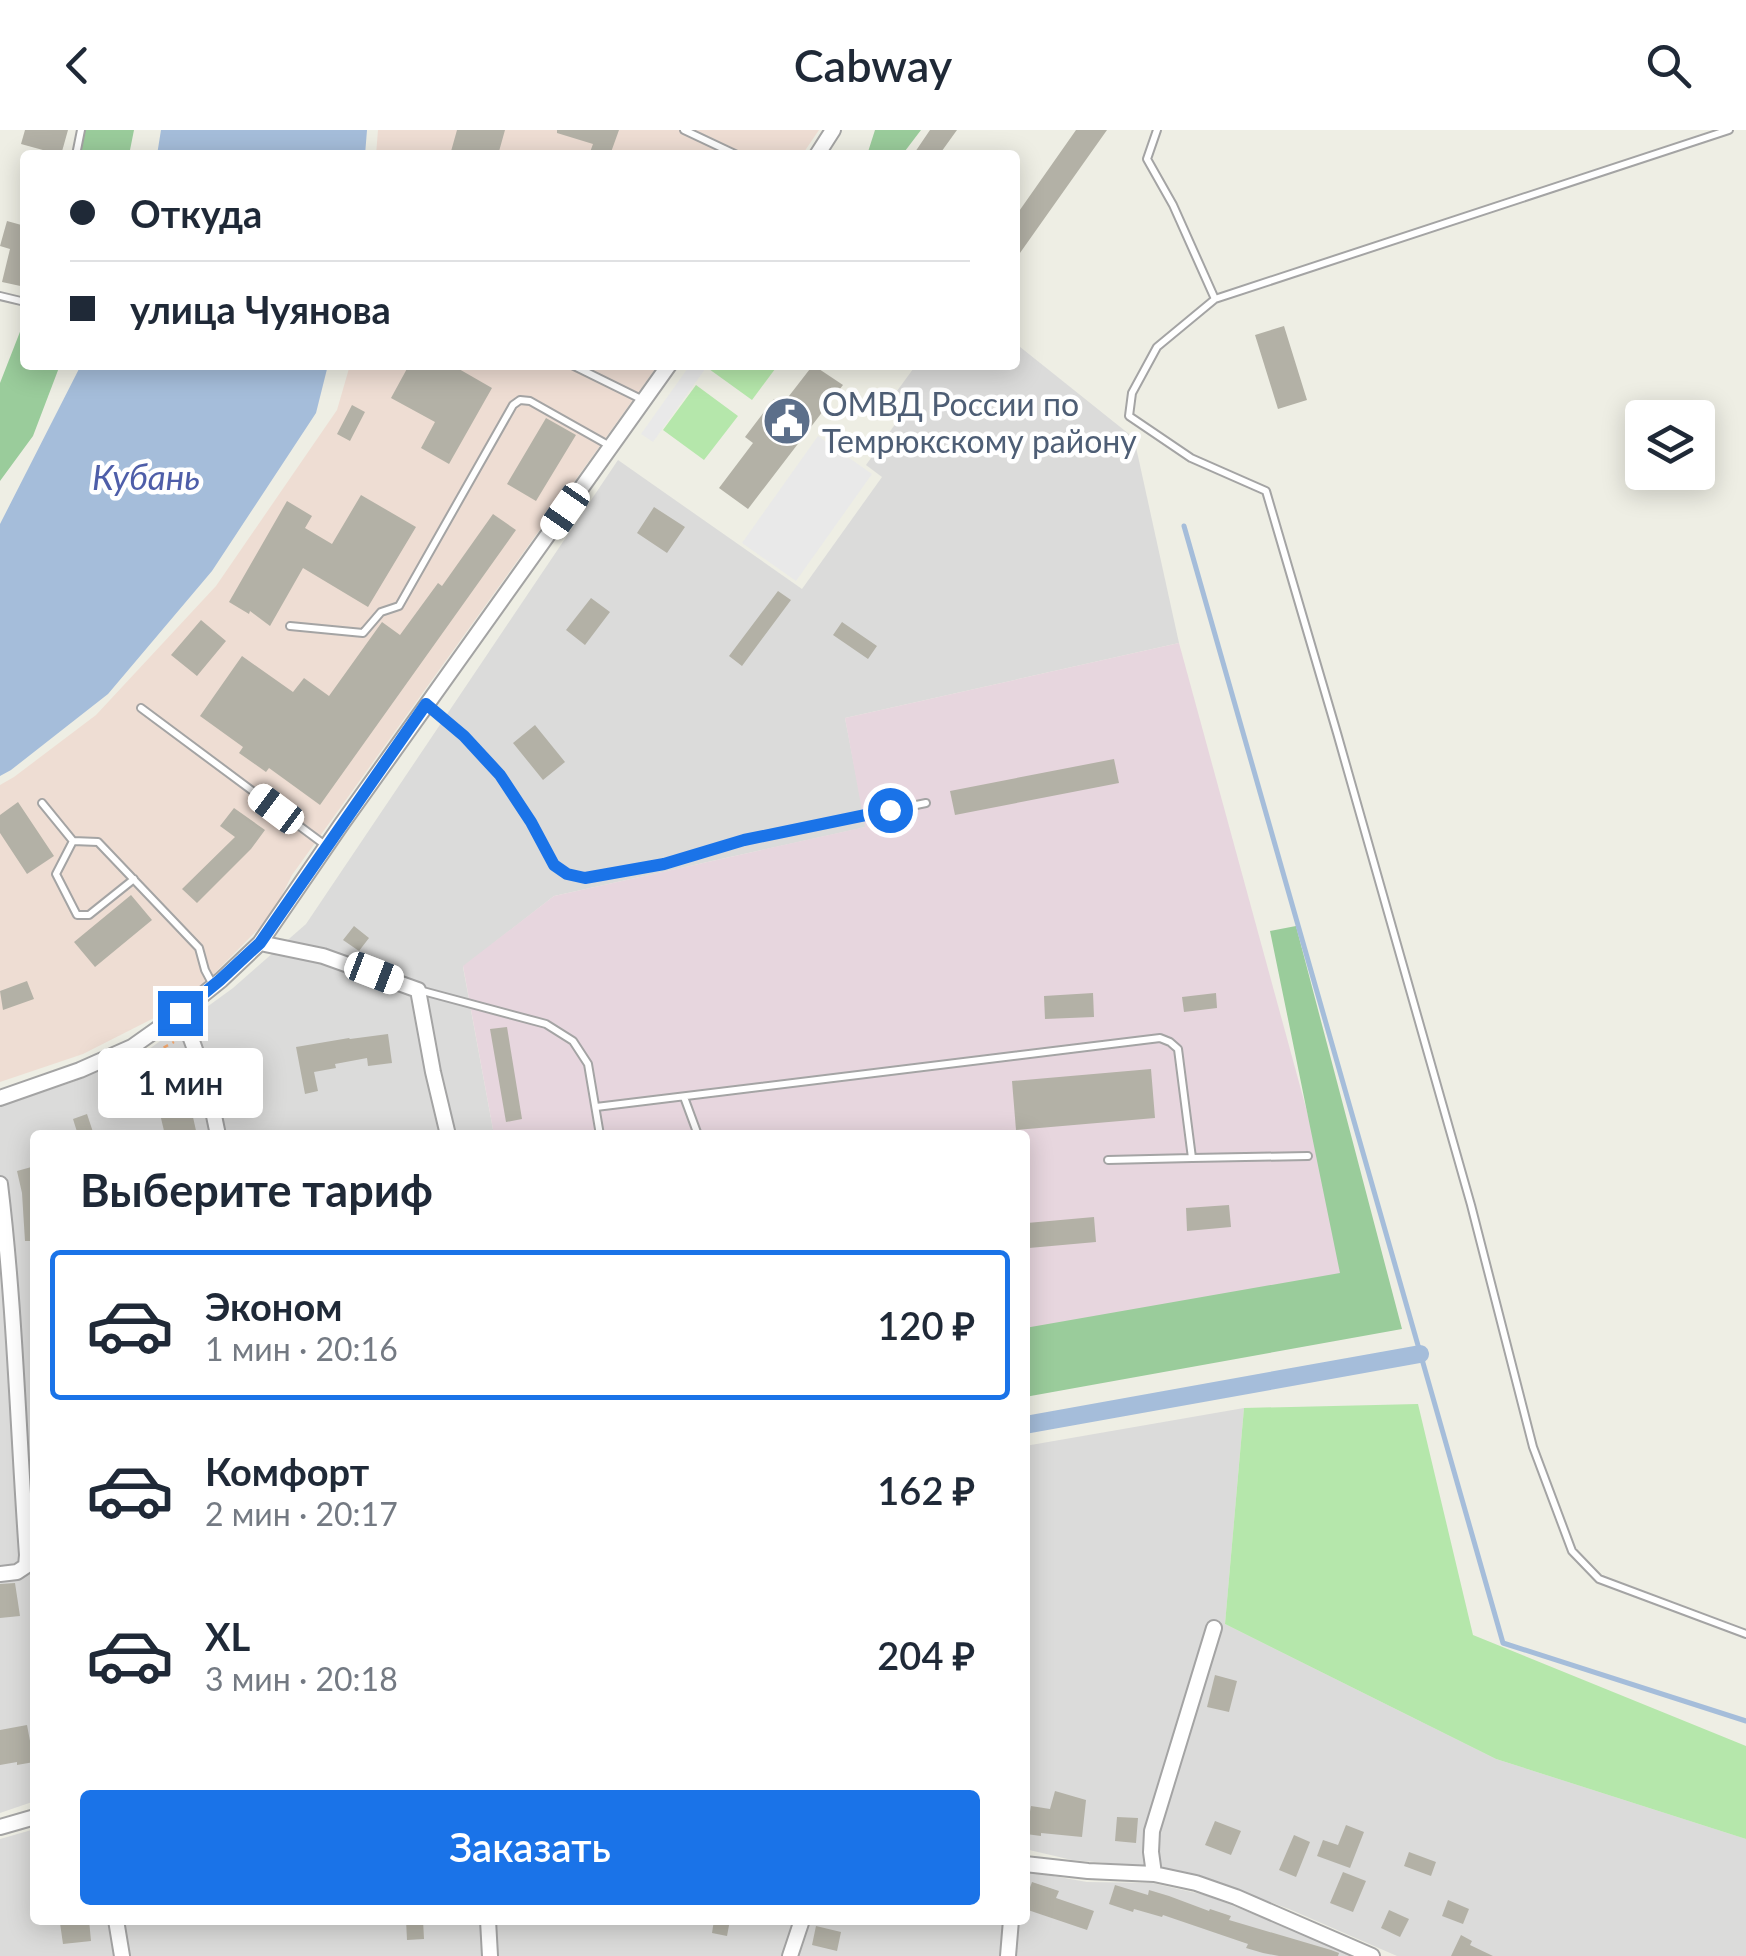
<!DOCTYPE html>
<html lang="ru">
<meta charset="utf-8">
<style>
body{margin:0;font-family:Lato,sans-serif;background:#f2f2f3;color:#1f2937;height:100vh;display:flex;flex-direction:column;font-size:38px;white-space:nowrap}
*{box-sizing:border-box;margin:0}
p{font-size:32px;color:#747a83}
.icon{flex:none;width:55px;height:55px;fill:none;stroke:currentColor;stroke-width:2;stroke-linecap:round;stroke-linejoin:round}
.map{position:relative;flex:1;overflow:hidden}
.drawer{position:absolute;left:30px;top:1000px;width:1000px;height:795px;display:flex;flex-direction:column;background:#fff;border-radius:10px;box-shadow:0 5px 25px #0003}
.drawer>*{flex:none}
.guide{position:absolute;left:20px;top:20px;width:1000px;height:220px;border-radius:10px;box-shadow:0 5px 25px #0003;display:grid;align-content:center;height:220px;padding:0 50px;background:#fff}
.fabs{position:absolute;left:1625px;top:270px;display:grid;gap:20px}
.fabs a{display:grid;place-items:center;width:90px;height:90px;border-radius:10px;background:#fff;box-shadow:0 5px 25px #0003;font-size:50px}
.end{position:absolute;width:45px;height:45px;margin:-22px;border:12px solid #1a73e8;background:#fff;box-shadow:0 0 0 5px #fff}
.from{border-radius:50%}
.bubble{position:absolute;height:70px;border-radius:10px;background:#fff;box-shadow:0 5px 25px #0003;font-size:32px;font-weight:600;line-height:70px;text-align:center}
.car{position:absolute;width:30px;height:60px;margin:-30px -15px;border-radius:12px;box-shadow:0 0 8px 2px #0007;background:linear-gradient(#fff 24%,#345 0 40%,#fff 0 76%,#345 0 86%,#fff 0)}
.guide b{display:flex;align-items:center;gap:35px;height:95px;font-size:38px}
.guide b+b{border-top:2px solid #e0e1e3}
.guide i{width:25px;height:25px;background:#1f2937}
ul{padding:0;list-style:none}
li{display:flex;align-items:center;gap:30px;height:150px;margin:0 20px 15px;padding:0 30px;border:5px solid transparent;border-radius:10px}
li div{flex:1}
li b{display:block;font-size:38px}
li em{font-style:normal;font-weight:600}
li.selected{border-color:#1a73e8}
li>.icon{width:90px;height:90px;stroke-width:1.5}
h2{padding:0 50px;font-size:45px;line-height:120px}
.button{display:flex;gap:20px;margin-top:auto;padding:20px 50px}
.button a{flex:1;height:115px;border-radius:10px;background:#1a73e8;color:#fff;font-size:40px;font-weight:600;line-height:115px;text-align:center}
header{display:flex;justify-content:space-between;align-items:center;height:130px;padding:0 50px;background:#fff;font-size:45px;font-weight:600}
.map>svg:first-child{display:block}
.residential{fill:#dbdbda}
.commercial{fill:#eeddd3}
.industrial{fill:#e7d6de}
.grass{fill:#b5e7ab}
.forest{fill:#9acc9b}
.parking{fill:#e9e9e9}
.water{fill:#a5bdda}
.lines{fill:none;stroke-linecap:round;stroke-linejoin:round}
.stream{stroke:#a5bdda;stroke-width:5}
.canal{stroke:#a5bdda;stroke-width:18}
.building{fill:#b3b1a6}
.lane-casing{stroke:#a4a4a4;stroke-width:10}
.street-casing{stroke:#a4a4a4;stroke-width:18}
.path{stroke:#f4a86f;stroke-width:2.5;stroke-dasharray:5 5;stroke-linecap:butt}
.lane{stroke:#fff;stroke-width:6}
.street{stroke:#fff;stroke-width:14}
.route{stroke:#1a73e8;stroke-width:12}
.labels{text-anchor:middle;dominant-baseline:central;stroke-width:9;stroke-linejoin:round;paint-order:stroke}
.service-label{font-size:32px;fill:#4e5e75;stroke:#fff;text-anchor:start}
.water-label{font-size:35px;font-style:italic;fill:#4e5ea9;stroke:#fff}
</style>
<header><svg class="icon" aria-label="back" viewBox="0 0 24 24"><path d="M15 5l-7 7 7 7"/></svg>Cabway<svg class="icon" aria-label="search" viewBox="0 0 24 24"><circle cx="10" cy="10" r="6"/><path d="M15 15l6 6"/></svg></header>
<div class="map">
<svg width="1746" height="1826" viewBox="0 0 1746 1826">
<rect width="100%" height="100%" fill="#eeeee4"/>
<path class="residential" d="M 1015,213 L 1134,308 L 1179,513 L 845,588 L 866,697 L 554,766 L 463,837 L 494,1005 L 35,1005 L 35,1671 L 0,1683 L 0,976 L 70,953 L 145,922 L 233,858 L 306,794 L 618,330 L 802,459 L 882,347 L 866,335 L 911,272 L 897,261 L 916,235 L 1015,235 Z
M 1244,1278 L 1225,1494 L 1496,1629 L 1746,1709 L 1746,1826 L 1397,1826 L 1289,1779 L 1215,1752 L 1163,1738 L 1072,1730 L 1025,1719 L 1025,1316 Z
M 35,1699 L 35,1790 L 794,1790 L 782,1826 L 0,1826 L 0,1709 Z
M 1025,1741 L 1087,1752 L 1152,1753 L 1205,1765 L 1311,1806 L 1357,1826 L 799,1826 L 809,1790 L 1025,1790 Z"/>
<path class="commercial" d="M 378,0 L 819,0 L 802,25 L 376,25 Z
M 350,235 L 658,235 L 292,745 L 272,785 L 199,859 L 154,888 L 83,924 L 0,952 L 0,655 L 14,647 L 96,585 L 216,456 L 337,280 Z"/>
<path class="industrial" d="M 1179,513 L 1359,1172 L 1025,1235 L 1025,1005 L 494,1005 L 463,836 L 554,766 L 865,697 L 845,588 Z"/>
<path class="grass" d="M 712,235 L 778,235 L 752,270 L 709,239 Z
M 696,255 L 738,286 L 704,330 L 663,300 Z
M 1418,1274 L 1473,1505 L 1746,1616 L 1746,1709 L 1496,1629 L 1225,1494 L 1244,1278 Z"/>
<path class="forest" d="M 83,0 L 134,0 L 129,25 L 77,25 Z
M 875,0 L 921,0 L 902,25 L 867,25 Z
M 25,189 L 25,235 L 60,235 L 33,306 L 0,351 L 0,253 Z
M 1296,796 L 1402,1199 L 1025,1267 L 1025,1198 L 1340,1143 L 1270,801 Z"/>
<path class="parking" d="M 690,235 L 708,235 L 653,312 L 641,304 Z
M 818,306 L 872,344 L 796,451 L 742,413 Z"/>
<path class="water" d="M 161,0 L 367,0 L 365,25 L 157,25 Z
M 81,235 L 328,235 L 316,283 L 212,441 L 108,564 L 11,640 L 0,646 L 0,394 Z"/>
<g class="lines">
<path class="stream" d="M 1184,396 L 1503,1513 L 1746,1591"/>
<path class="canal" d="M 1025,1295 L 1420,1224"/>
</g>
<path class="building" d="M 25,0 L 68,0 L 61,25 L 21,14 Z
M 457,0 L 505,0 L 498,25 L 450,25 Z
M 557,0 L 619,0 L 610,25 L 589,25 L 593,14 L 557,3 Z
M 930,0 L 957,0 L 939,25 L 913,25 Z
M 1076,0 L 1107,0 L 1015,130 L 1015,87 Z
M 7,91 L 25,96 L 25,157 L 2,152 L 10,119 L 0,116 Z
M 1284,196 L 1307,270 L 1278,279 L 1255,205 Z
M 409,235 L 452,235 L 492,258 L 449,334 L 421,318 L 435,292 L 391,268 Z
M 813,235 L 843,255 L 748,379 L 719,358 L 753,313 L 745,307 L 774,269 L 782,275 Z
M 352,275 L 365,282 L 350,311 L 337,304 Z
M 546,288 L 576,305 L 536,371 L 507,354 Z
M 361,365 L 416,397 L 368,477 L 303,438 L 270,496 L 250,481 L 249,484 L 229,472 L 287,371 L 312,386 L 305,398 L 332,414 Z
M 654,377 L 685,397 L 667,423 L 637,403 Z
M 493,384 L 516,400 L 320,675 L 269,638 L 266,642 L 239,623 L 243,617 L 200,586 L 242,526 L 293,562 L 304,548 L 329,566 L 382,492 L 400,505 L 438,453 L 442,456 Z
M 778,461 L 791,470 L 742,536 L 729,526 Z
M 591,468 L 610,482 L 585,515 L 566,500 Z
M 201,490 L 226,511 L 197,546 L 171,525 Z
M 842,492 L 877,516 L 868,529 L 833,505 Z
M 535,595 L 565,632 L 543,650 L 513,613 Z
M 1114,629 L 1119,653 L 955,685 L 950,661 Z
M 18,672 L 54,726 L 27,744 L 0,703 L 0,685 Z
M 234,678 L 265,700 L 251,719 L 197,773 L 182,759 L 235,707 L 220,696 Z
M 131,765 L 152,790 L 95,837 L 74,812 Z
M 354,796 L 369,808 L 359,821 L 343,810 Z
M 27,851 L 34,869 L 3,880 L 0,861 Z
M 1093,863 L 1094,887 L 1045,889 L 1044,866 Z
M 1216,863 L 1217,878 L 1184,882 L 1182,867 Z
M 507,897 L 522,989 L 506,992 L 490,899 Z
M 388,904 L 392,933 L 368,936 L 367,928 L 335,934 L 336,938 L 314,942 L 318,961 L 305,964 L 296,917 L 349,908 L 350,909 Z
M 1151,939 L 1155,988 L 1016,1000 L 1012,951 Z
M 146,954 L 149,967 L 134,971 L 131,957 Z
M 186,956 L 197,1005 L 165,1005 L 155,963 Z
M 87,984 L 94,1005 L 78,1005 L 73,989 Z
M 35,1036 L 35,1111 L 25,1111 L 22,1063 L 17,1041 Z
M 1229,1075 L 1231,1097 L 1187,1101 L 1186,1078 Z
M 1094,1087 L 1096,1112 L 1029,1118 L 1027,1093 Z
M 15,1453 L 20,1486 L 0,1488 L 0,1454 Z
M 1215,1545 L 1237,1551 L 1229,1582 L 1207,1577 Z
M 27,1595 L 34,1632 L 17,1635 L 17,1632 L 0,1635 L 0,1600 Z
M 1055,1661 L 1086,1670 L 1082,1707 L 1041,1703 L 1041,1706 L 1026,1704 L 1031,1676 L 1050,1679 Z
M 1117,1687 L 1138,1688 L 1136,1713 L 1115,1711 Z
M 1215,1691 L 1241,1701 L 1231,1725 L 1205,1715 Z
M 1346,1695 L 1364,1702 L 1350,1738 L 1317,1726 L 1323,1710 L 1338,1715 Z
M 1294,1705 L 1310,1712 L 1296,1747 L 1279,1740 Z
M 1409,1722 L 1436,1732 L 1431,1746 L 1404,1736 Z
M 1343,1742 L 1366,1751 L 1353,1782 L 1330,1773 Z
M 1032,1752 L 1059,1761 L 1056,1768 L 1094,1781 L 1087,1800 L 1025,1779 L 1025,1771 Z
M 1115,1755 L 1148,1765 L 1149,1760 L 1169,1766 L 1209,1781 L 1210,1779 L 1231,1786 L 1229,1790 L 1331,1820 L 1339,1823 L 1338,1826 L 1279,1826 L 1263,1823 L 1246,1818 L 1248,1814 L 1163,1785 L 1162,1787 L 1134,1779 L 1133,1782 L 1109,1774 Z
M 1448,1770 L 1469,1779 L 1463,1794 L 1442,1786 Z
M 1389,1780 L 1409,1789 L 1400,1807 L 1381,1798 Z
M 89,1790 L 91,1811 L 63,1814 L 60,1793 Z
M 406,1790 L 423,1790 L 424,1809 L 407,1810 Z
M 714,1790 L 730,1790 L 727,1806 L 712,1803 Z
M 816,1796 L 841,1802 L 837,1821 L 812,1815 Z
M 1461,1805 L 1472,1811 L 1470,1815 L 1493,1826 L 1451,1826 Z"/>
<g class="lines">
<g class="lane-casing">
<path id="lane" d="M 684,0 L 737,25
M 1157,0 L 1147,29 L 1173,75 L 1215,169
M 1729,0 L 1215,169 L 1157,217 L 1132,263 L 1129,286 L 1191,328 L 1266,361 L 1337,603 L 1471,1075 L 1533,1317 L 1572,1421 L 1599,1449 L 1746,1504
M 76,25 L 81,0
M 0,166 L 25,172
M 572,235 L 643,270
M 290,496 L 363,503 L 381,482 L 399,476 L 513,275 L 520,270 L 530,271 L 610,316
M 427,575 L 464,606 L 500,645 L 531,692 L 554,735 L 567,744 L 585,748 L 664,734 L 744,710 L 926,673
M 141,578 L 325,715
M 42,673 L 73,711 L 98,712 L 199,818 L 205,840 L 213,855
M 73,711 L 56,744 L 77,785 L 89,785 L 134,749
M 419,860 L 546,894 L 573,911 L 588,934 L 600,1005
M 684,967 L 698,1005
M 596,977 L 1160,908 L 1170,912 L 1178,919 L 1192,1028 L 1308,1026
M 1108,1030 L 1192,1028"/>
</g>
<g class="street-casing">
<path id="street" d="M 817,25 L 833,0
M 260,813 L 323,826 L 418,860 L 433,942 L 448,1005
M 180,883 C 198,921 210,964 218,1005
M 0,968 L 80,940 L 132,917 L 180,883 L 221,850 L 260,813 L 341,695 L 669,235
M 0,1054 C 15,1177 18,1301 27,1425 L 26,1436 L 17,1442 L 0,1444
M 0,1697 L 35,1687
M 1025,1734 L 1088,1741 L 1154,1744 L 1196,1753 L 1236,1767 L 1372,1826
M 1154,1744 L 1151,1722 L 1152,1701 L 1214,1498
M 116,1790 L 122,1826
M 488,1790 L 490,1826
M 790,1826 L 802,1790
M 1008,1826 L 1011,1790"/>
</g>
<path class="path" d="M 146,927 L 174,912"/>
<use href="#lane" class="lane"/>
<use href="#street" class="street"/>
</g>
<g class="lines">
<path class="route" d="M 180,883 L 220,850 L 260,813 L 426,574 L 464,606 L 500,645 L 531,692 L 554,735 L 567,744 L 585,748 L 664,734 L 744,710 L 890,680"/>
</g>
<defs>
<g id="civic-disc" transform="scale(2.5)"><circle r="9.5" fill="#5c6f8a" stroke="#fff"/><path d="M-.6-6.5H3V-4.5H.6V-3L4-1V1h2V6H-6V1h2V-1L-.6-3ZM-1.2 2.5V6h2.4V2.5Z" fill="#fff"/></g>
</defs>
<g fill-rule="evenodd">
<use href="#civic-disc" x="787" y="291"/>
</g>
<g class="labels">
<g class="service-label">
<text x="822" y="273">ОМВД России по<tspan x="822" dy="37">Темрюкскому району</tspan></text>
</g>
<g class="water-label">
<text x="146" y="346">Кубань</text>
</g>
</g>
</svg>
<div class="fabs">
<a><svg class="icon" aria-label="layers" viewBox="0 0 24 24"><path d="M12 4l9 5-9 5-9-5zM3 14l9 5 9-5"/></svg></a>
</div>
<i class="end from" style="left:890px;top:680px"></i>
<i class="end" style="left:180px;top:883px"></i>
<div class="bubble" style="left:98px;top:918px;width:165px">1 мин</div>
<i class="car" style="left:565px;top:381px;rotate:215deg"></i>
<i class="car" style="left:276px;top:679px;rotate:307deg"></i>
<i class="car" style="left:374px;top:843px;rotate:111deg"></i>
<div class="guide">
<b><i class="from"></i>Откуда</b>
<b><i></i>улица Чуянова</b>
</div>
<section class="drawer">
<h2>Выберите тариф</h2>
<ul>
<li class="selected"><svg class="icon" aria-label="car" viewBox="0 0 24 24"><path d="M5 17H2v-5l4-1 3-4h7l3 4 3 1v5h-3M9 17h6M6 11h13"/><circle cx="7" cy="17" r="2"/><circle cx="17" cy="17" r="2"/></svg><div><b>Эконом</b><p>1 мин · 20:16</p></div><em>120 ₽</em></li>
<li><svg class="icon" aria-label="car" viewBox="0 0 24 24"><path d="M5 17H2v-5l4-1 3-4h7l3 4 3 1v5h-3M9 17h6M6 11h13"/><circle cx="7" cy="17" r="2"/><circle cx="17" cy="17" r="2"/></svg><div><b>Комфорт</b><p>2 мин · 20:17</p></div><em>162 ₽</em></li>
<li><svg class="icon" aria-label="car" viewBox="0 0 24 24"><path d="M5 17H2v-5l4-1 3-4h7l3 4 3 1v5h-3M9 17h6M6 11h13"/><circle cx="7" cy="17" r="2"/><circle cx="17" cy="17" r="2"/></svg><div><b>XL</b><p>3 мин · 20:18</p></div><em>204 ₽</em></li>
</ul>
<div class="button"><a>Заказать</a></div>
</section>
</div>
